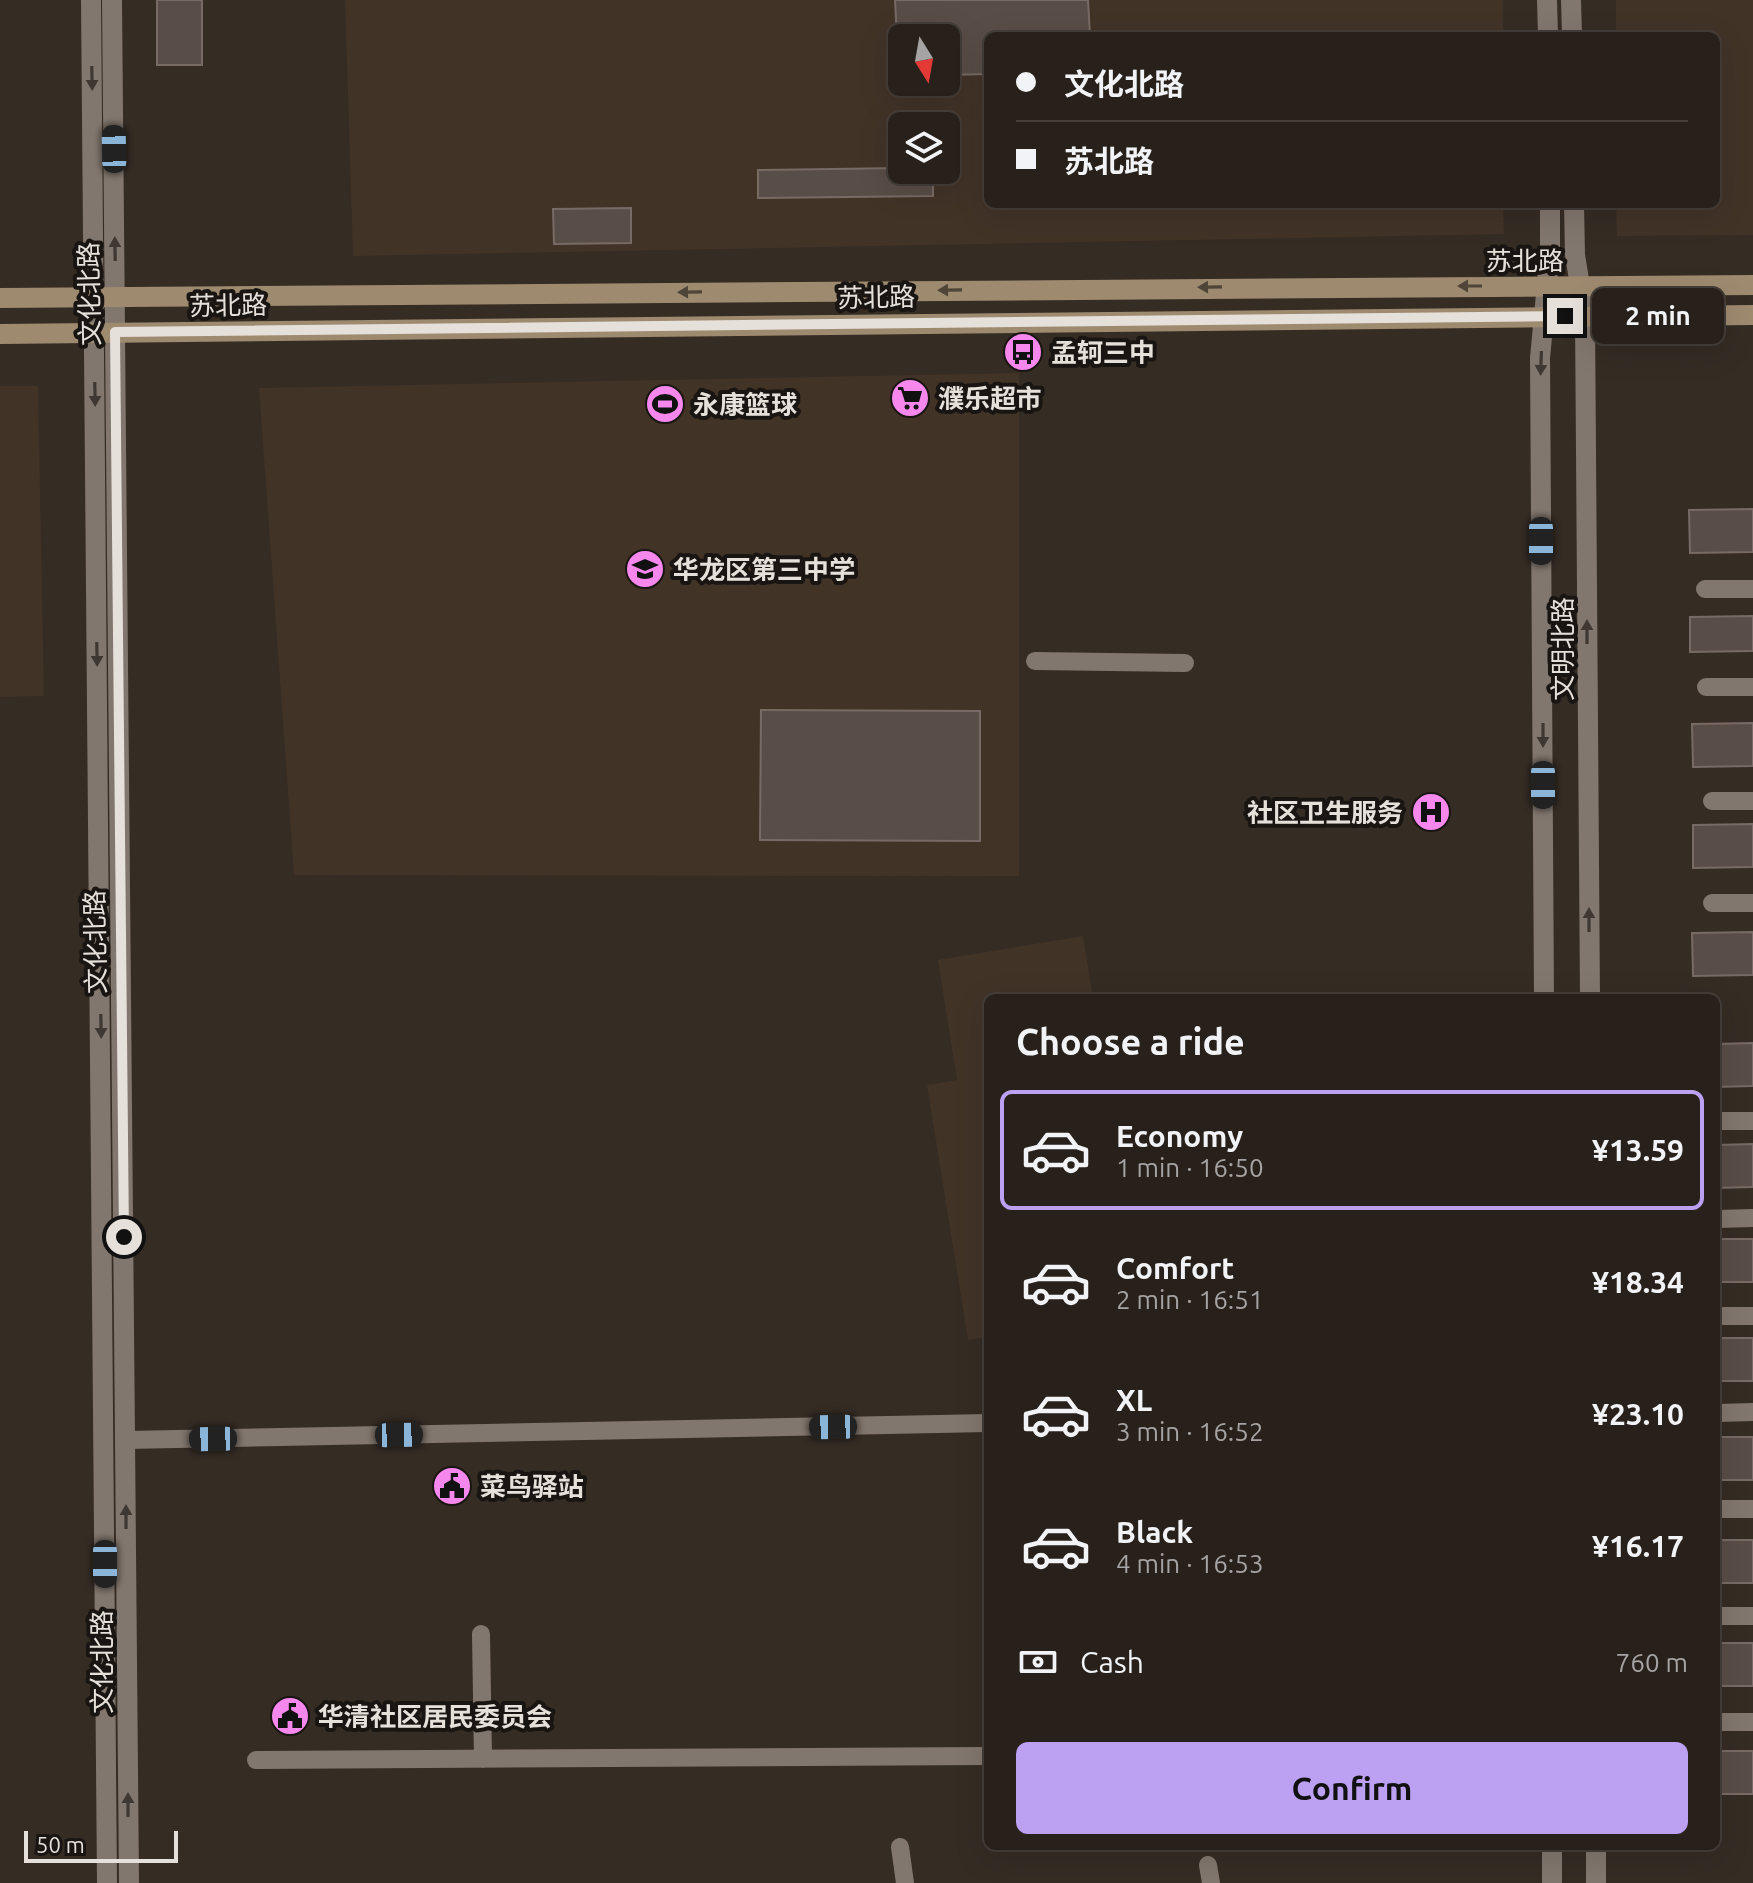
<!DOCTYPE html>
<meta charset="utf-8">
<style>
body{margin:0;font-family:Ubuntu,"Noto Sans SC",sans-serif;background:#302924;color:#f1f3f6;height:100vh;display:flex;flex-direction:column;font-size:30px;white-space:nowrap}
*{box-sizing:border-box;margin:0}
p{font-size:26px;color:#a5a3a3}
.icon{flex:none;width:44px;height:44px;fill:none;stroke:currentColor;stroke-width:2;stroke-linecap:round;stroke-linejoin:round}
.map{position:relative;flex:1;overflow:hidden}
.panel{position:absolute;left:984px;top:994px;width:736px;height:856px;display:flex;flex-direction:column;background:#28211b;border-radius:12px;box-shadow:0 8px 32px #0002,0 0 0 2px #443e3a}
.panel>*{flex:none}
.guide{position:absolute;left:984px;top:32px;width:736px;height:176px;border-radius:12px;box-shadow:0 8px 32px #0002,0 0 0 2px #443e3a;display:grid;align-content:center;height:176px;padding:0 32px;background:#28211b}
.needle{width:52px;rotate:169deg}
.controls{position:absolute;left:888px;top:24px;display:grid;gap:16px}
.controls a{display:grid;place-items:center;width:72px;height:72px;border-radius:12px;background:#28211b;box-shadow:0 8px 32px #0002,0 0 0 2px #443e3a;font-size:40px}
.scale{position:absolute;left:24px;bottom:20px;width:154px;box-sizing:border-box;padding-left:8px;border:4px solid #e6e0db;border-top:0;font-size:22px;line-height:28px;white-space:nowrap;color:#e6e0db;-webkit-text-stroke:6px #191512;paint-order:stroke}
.end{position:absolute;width:36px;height:36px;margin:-18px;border:10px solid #e6e0db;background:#111;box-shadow:0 0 0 4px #111}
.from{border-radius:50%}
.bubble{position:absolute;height:56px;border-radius:12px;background:#28211b;box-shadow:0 8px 32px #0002,0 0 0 2px #443e3a;font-size:26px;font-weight:600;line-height:56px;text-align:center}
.car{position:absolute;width:24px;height:48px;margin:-24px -12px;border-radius:10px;box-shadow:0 0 6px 2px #0007;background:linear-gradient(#222 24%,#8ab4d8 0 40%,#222 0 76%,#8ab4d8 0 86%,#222 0)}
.guide b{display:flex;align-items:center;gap:28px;height:76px;font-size:30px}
.guide b+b{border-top:2px solid #443e3a}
.guide i{width:20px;height:20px;background:#f1f3f6}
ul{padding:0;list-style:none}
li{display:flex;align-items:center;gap:24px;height:120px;margin:0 16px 12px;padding:0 16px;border:4px solid transparent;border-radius:12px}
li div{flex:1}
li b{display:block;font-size:30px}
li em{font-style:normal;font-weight:600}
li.current{border-color:#bca0f2}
li>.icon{width:72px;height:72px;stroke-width:1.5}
h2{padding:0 32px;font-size:36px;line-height:96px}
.pay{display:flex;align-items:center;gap:20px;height:88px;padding:0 32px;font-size:30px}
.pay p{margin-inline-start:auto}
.button{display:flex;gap:16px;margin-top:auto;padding:16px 32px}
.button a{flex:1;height:92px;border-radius:12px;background:#bca0f2;color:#111;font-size:32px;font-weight:600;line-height:92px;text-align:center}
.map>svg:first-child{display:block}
.built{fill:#423327;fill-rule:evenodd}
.building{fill:#594d47;stroke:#786b65;stroke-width:2}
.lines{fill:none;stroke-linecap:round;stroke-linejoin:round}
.minor{stroke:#82776e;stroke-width:18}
.tertiary{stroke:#82776e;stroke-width:20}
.secondary{stroke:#9e8a6f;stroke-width:20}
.oneway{fill:#3e3732}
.oneway2{fill:#4e4437}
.route{stroke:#e6e0db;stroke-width:10}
.labels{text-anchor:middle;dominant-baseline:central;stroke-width:8;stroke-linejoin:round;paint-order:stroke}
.street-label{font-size:26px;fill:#e6e0db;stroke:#191512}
.poi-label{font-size:26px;font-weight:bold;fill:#e6e0db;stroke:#191512;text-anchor:start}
</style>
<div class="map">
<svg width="1753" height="1883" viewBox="0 0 1753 1883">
<rect width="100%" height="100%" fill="#352c24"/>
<path class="built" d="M 345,0 L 1503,0 L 1503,36 L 988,36 L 988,204 L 1503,204 L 1504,234 L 353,256 ZM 902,38 L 946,38 L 946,82 L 902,82 ZM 902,126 L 946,126 L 946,170 L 902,170 Z
M 1616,0 L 1753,0 L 1753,235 L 1617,236 L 1616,204 L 1716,204 L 1716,36 L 1616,36 Z
M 1019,373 L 1019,876 L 294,875 L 259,388 Z
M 0,386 L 38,386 L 44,696 L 0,697 Z
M 1083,936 L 1093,998 L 988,998 L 988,1374 L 982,1338 L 968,1340 L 927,1085 L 957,1080 L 938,960 Z"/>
<path class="building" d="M 157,0 L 202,0 L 202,65 L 157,65 Z
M 895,0 L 1088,0 L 1090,36 L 988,36 L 988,74 L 946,75 L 946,38 L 897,38 Z
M 902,168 L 933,170 L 933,196 L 758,198 L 758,170 Z
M 631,208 L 631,243 L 554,244 L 553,209 Z
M 1753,509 L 1753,552 L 1690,553 L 1689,510 Z
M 1753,616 L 1753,651 L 1690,652 L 1690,617 Z
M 761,710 L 980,711 L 980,841 L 760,840 Z
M 1753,723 L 1753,766 L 1693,767 L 1692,724 Z
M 1753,824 L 1753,867 L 1693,868 L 1693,825 Z
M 1753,932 L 1753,975 L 1693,976 L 1692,933 Z
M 1753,1043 L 1753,1086 L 1716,1087 L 1716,1044 Z
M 1753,1144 L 1753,1187 L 1716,1188 L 1716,1145 Z
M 1716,1239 L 1753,1239 L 1753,1282 L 1716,1282 Z
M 1716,1338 L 1753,1338 L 1753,1381 L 1716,1381 Z
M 1716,1437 L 1753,1437 L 1753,1480 L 1716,1480 Z
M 1716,1540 L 1753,1540 L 1753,1583 L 1716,1583 Z
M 1716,1643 L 1753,1643 L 1753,1686 L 1716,1686 Z
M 1716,1751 L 1753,1751 L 1753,1794 L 1716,1794 Z"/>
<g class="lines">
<path class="minor" d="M 1705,589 L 1753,589
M 1035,661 L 1185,663
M 1706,687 L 1753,687
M 1712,801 L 1753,801
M 1712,903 L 1753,903
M 1716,1121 L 1753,1121
M 1716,1219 L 1753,1218
M 1716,1316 L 1753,1316
M 1716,1413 L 1753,1412
M 125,1440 L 988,1423
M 1716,1509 L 1753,1509
M 1716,1616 L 1753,1616
M 481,1634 L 483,1759
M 1718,1722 L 1753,1722
M 256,1760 L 988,1756
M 900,1847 L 905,1883
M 1208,1865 L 1211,1883"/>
<path class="tertiary" d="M 91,0 L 107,1883
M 112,0 L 129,1883
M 1547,0 L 1548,36
M 1571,0 L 1572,36
M 1574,204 L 1575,255 L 1585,316 L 1590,998
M 1544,998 L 1540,358 L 1550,252 L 1550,204
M 1552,1846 L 1552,1883
M 1596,1846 L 1596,1883"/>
<path class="secondary" d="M 0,298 L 1753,285
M 0,334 L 1753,315"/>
</g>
<defs><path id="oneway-solid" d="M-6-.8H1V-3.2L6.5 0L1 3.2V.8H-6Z" transform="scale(2)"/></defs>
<g class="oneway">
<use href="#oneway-solid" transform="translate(92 78) rotate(89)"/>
<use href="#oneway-solid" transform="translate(115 249) rotate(-91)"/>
<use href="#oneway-solid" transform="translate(1541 363) rotate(92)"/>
<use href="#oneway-solid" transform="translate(95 394) rotate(89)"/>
<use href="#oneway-solid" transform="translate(1587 632) rotate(-90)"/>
<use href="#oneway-solid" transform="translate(97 654) rotate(89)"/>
<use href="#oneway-solid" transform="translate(1543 735) rotate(90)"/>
<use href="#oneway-solid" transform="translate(1589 920) rotate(-90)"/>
<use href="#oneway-solid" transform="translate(101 1026) rotate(89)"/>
<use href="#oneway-solid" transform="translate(126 1517) rotate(-90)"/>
<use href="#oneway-solid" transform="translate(128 1805) rotate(-90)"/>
</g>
<g class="oneway2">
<use href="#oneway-solid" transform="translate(1470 286) rotate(180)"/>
<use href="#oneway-solid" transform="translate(1210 287) rotate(179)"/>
<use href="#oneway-solid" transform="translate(950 290) rotate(179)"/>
<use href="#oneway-solid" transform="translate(690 292) rotate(179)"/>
</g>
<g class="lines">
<path class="route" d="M 124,1237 L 115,332 L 1565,316"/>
</g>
<defs>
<g id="bus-disc" transform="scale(2)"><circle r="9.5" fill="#f688ed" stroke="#191512"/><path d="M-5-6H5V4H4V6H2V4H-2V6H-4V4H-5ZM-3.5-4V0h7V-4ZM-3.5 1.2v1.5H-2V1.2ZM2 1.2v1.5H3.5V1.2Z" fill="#111"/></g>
<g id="supermarket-disc" transform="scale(2)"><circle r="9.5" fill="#f688ed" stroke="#191512"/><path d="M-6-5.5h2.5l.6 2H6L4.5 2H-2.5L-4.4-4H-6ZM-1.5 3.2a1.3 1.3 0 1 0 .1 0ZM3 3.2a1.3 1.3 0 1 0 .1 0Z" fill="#111"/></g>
<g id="stadium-disc" transform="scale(2)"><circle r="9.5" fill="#f688ed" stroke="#191512"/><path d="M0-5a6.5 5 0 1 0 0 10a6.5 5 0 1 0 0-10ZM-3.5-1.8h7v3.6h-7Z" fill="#111"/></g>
<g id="school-disc" transform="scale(2)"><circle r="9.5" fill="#f688ed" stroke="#191512"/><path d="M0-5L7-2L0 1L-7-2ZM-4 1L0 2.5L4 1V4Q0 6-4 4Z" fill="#111"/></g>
<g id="hospital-disc" transform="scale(2)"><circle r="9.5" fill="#f688ed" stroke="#191512"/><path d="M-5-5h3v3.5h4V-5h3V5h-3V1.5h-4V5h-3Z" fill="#111"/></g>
<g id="civic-disc" transform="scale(2)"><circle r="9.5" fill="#f688ed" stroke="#191512"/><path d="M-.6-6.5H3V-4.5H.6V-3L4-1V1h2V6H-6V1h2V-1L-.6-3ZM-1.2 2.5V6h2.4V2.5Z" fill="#111"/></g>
</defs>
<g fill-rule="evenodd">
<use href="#bus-disc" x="1023" y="352"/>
<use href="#supermarket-disc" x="910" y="398"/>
<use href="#stadium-disc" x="665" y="404"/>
<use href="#school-disc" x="645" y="569"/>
<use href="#hospital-disc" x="1431" y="812"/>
<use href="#civic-disc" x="452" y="1486"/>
<use href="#civic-disc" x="290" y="1716"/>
</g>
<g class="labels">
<g class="street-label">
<text x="1525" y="260">苏北路</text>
<text transform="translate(89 294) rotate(-91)">文化北路</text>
<text transform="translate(876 297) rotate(-1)">苏北路</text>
<text transform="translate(228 305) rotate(-1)">苏北路</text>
<text transform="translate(1562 649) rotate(-90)">文明北路</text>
<text transform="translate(95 942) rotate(-91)">文化北路</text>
<text transform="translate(101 1662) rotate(-90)">文化北路</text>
</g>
<g class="poi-label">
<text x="1051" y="352">孟轲三中</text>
<text x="938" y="398">濮乐超市</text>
<text x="693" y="404">永康篮球</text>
<text x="673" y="569">华龙区第三中学</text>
<text x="1403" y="812" text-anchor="end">社区卫生服务</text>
<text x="480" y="1486">菜鸟驿站</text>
<text x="318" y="1716">华清社区居民委员会</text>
</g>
</g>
</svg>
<div class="controls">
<a><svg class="needle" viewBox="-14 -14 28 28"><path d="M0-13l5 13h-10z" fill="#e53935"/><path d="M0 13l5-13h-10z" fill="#a5a3a3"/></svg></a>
<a><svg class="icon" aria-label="layers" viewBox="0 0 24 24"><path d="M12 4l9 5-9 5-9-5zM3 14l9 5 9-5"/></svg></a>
</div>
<div class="scale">50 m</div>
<i class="end from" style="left:124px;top:1237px"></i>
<i class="end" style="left:1565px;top:316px"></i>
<div class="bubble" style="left:1592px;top:288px;width:132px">2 min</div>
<i class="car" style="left:114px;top:149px;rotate:359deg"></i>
<i class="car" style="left:1541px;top:541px;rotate:180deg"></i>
<i class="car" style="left:1543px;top:785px;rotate:180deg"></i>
<i class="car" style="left:833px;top:1427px;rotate:269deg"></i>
<i class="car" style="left:399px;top:1435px;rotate:89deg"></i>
<i class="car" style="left:213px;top:1439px;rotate:269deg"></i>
<i class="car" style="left:105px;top:1564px;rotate:180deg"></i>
<div class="guide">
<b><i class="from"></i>文化北路</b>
<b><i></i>苏北路</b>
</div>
<section class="panel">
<h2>Choose a ride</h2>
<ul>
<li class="current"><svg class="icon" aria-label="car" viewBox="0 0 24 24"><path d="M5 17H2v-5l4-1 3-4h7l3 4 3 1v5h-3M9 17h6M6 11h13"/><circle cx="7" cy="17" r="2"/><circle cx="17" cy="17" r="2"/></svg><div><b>Economy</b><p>1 min · 16:50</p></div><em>¥13.59</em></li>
<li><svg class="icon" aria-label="car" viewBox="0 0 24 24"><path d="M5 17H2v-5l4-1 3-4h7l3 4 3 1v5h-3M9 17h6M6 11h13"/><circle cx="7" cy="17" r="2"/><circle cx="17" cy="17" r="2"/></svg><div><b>Comfort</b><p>2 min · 16:51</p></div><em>¥18.34</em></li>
<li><svg class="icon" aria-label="car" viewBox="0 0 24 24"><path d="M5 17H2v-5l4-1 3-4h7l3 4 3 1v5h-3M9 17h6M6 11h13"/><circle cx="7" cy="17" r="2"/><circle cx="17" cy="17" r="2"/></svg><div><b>XL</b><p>3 min · 16:52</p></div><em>¥23.10</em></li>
<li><svg class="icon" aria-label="car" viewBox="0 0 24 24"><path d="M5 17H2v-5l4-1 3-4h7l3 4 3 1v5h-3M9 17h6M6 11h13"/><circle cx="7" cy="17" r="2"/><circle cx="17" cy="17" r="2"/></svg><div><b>Black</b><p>4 min · 16:53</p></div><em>¥16.17</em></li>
</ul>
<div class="pay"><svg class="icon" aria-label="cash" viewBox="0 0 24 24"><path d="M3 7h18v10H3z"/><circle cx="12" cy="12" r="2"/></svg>Cash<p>760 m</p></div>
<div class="button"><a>Confirm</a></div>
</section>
</div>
